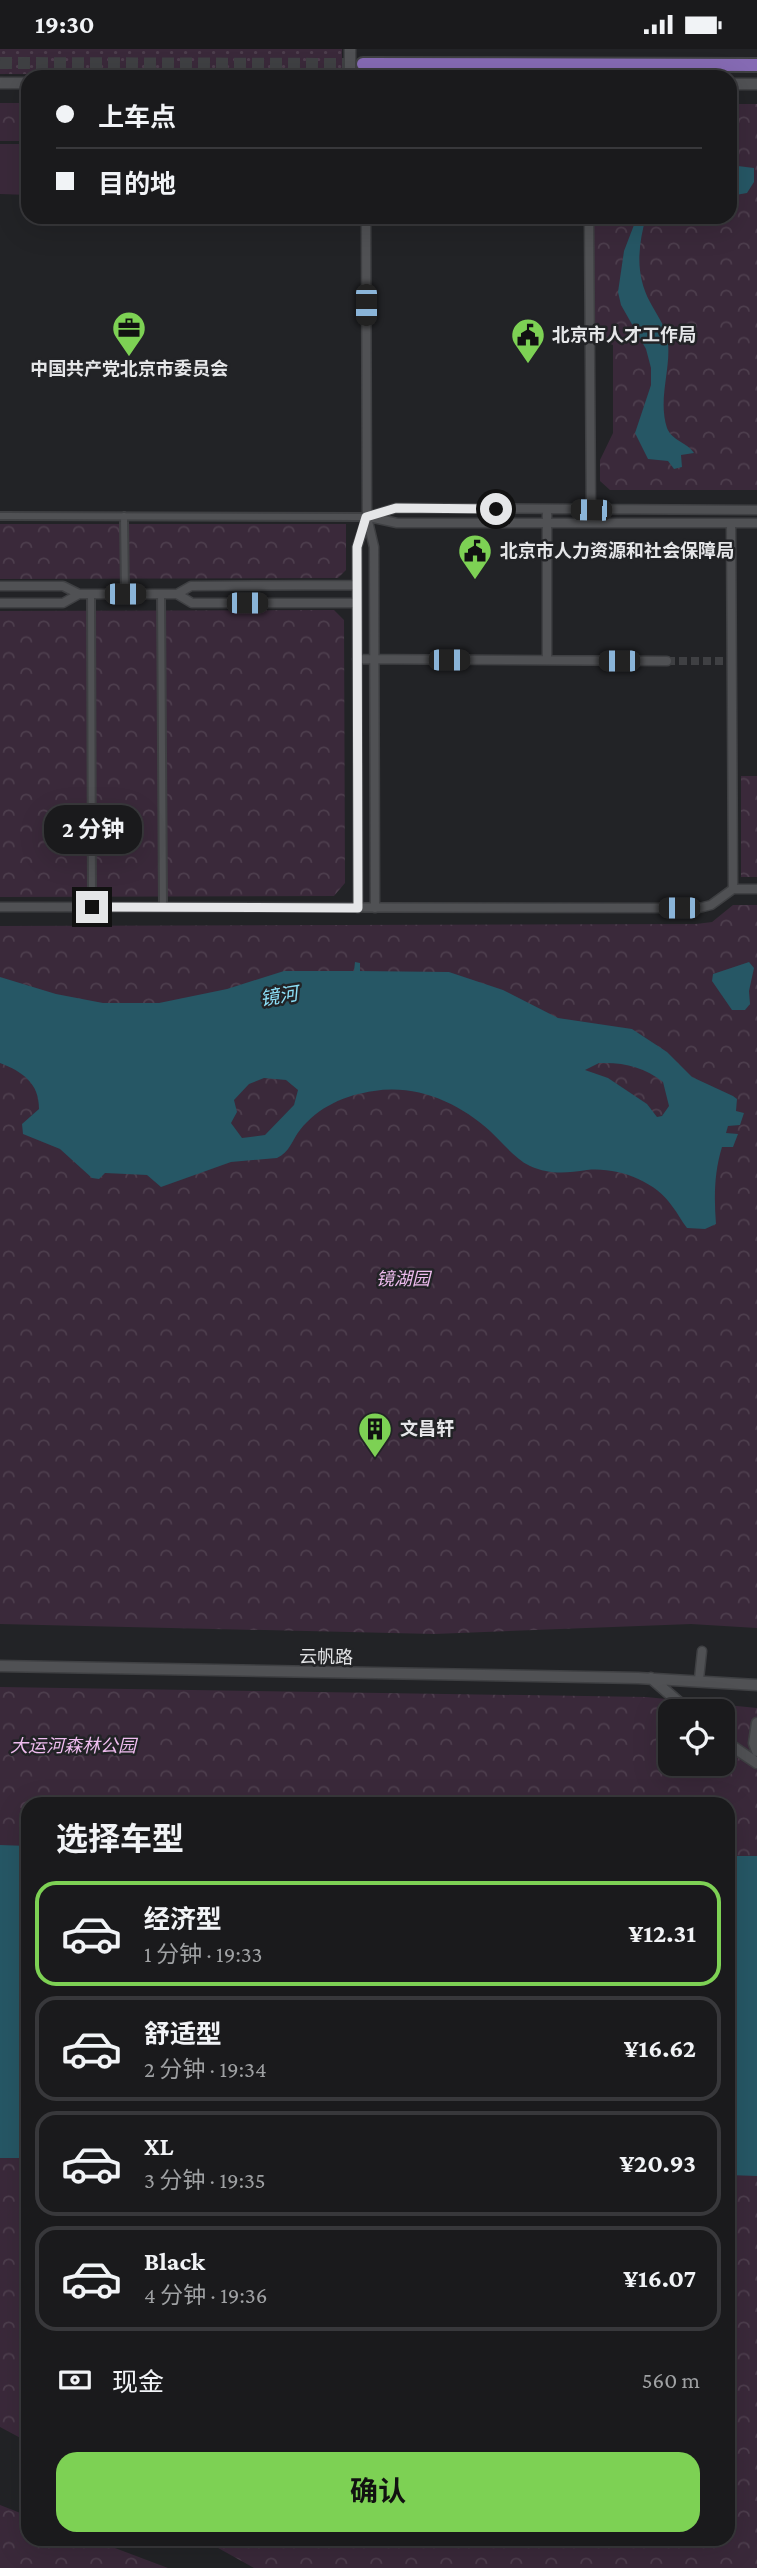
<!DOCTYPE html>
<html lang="zh">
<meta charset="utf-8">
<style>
body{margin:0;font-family:"Crimson Pro","Noto Sans SC",serif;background:#272729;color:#f1f3f6;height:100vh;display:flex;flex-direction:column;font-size:26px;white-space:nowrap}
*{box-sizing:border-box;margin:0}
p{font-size:23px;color:#9fa1a3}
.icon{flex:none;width:38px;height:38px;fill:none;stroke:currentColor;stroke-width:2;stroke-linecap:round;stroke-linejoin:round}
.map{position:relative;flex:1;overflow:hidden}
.drawer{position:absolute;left:21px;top:1748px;width:714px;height:749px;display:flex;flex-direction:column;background:#1a1a1c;border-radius:21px;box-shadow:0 7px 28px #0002,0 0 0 2px #38383b}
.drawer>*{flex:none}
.hud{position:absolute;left:21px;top:21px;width:716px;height:154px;border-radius:21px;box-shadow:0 7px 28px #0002,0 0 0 2px #38383b;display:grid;align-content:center;height:154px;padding:0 35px;background:#1a1a1c}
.buttons{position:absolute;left:658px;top:1650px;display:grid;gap:14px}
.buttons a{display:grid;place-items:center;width:77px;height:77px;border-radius:14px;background:#1a1a1c;box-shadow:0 7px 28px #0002,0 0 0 2px #38383b;font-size:35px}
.end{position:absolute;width:32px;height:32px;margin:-16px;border:9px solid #e5e6e8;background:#111;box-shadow:0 0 0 4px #111}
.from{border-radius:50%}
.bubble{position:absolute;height:49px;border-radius:21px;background:#1a1a1c;box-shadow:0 7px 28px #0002,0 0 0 2px #38383b;font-size:23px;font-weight:700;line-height:49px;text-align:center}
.car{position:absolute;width:21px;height:42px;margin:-21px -10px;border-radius:9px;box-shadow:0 0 5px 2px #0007;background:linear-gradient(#222 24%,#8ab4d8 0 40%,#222 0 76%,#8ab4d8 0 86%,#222 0)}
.hud b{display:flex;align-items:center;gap:24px;height:66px;font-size:26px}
.hud b+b{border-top:2px solid #38383b}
.hud i{width:18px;height:18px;background:#f1f3f6}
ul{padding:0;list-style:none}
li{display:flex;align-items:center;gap:21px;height:105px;margin:0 14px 10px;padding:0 21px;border:4px solid #38383b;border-radius:21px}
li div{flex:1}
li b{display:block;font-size:26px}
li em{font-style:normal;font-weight:700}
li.selected{border-color:#7dd154}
li>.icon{width:63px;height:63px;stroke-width:1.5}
h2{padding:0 35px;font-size:32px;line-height:84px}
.pay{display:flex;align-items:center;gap:18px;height:77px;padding:0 35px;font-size:26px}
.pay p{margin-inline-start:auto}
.button{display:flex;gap:14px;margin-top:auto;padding:14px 35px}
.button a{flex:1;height:80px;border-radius:21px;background:#7dd154;color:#111;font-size:28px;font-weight:700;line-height:80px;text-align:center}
.status{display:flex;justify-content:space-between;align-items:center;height:49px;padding:0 35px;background:#1a1a1c;direction:ltr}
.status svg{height:19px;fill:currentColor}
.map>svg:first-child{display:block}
.grass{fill:url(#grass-dots)}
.forest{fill:url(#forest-crowns);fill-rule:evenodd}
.pitch{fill:#3a293a}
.water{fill:#265765;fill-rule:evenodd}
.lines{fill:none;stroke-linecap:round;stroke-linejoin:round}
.minor-tunnel{stroke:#3f4043;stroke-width:8;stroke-dasharray:8 4;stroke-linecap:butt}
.primary-tunnel{stroke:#3f4043;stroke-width:12;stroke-dasharray:12 6;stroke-linecap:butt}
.pedestrian-casing{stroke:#3f4043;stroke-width:10}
.minor-casing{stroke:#3f4043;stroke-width:11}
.tertiary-casing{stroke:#3f4043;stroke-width:13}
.primary-casing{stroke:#3f4043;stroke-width:16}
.pedestrian{stroke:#505154;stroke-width:6}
.minor{stroke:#505154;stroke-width:8}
.tertiary{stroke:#505154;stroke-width:10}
.primary{stroke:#856ab3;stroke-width:12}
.route{stroke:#e5e6e8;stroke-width:9}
.labels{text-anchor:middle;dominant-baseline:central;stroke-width:5;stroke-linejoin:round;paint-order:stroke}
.poi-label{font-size:18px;font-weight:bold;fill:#e5e6e8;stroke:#222326;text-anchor:start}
.park-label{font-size:18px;font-style:italic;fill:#eebcee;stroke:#222326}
.street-label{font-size:18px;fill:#e5e6e8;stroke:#222326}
.water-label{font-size:19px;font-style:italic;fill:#8de0f8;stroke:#222326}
</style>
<div class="status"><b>19:30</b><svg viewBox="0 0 49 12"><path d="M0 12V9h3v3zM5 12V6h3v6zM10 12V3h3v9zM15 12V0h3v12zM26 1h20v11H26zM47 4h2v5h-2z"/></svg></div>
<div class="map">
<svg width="757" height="2519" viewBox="0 0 757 2519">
<defs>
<pattern id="grass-dots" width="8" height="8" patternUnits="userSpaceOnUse" patternTransform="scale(1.75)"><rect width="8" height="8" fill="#3a293a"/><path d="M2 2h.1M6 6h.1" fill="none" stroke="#4d3e4d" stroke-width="1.8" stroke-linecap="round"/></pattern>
<pattern id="forest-crowns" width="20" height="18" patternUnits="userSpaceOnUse" patternTransform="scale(1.75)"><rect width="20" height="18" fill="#3a293a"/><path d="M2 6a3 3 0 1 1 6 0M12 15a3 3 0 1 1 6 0" fill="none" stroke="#4d3e4d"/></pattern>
</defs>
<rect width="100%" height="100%" fill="#222326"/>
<path class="grass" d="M 0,0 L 342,0 L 342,26 L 0,25 Z
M 81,168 L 174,168 L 174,177 L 81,177 Z"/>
<path class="forest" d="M 0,54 L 28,54 L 28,92 L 0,92 Z
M 730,55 L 757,55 L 757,441 L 610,441 L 600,432 L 600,411 L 613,384 L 613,296 L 596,289 L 593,281 L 593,168 L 730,168 Z
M 0,475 L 346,475 L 346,521 L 338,529 L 0,530 Z
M 334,561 L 344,571 L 345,834 L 334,847 L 0,848 L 0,562 Z
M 741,727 L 757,727 L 757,828 L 741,828 Z
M 733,856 L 757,856 L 757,1579 L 691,1575 L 434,1585 L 0,1575 L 0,877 L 696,875 L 712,873 Z
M 0,1638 L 646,1648 L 757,1659 L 757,2519 L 254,2519 L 202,2490 L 728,2490 L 728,1755 L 28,1755 L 28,2393 L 0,2378 ZM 670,1662 L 723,1662 L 723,1715 L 670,1715 Z
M 0,2456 L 28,2467 L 28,2490 L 91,2490 L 168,2519 L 0,2519 Z"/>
<path class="pitch" d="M 0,95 L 28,95 L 28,146 L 0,145 Z"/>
<path class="water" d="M 730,116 L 754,119 L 754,133 L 747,144 L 730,147 Z
M 637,168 L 646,168 C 638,197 635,225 650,253 C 655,263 664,275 667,287 C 673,317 657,348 667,379 C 672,392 687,393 694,404 L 681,406 L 682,418 L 674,420 L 668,412 L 648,410 L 635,384 L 651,336 L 651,319 L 646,300 L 621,256 L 618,243 L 624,202 Z
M 355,913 L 360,914 L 360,922 L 449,923 L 503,941 L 558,969 L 632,980 L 667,1003 L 692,1028 L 733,1047 L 737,1050 L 736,1062 L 744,1064 L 740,1076 L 728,1077 L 726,1084 L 738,1085 L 733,1098 L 722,1098 C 714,1124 714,1149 716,1175 L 705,1180 L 687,1179 C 681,1172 678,1164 672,1157 C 655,1132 618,1118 587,1121 C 567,1124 550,1126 530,1117 C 514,1109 503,1094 490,1082 C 459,1054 417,1035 374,1042 C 345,1046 318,1058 300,1081 C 292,1091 290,1103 277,1109 L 231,1113 L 161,1138 L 147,1126 L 105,1124 L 99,1130 L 92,1129 L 60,1100 L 23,1085 L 22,1075 L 39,1060 C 39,1034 23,1023 0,1014 L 0,928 L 56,945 L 103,954 L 159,954 L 227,940 L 284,922 L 354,922 ZM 599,1014 C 624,1013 644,1018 663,1033 L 669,1057 L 662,1067 L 657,1068 L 647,1055 L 608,1029 L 585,1021 ZM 264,1029 L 286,1031 L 298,1041 L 294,1056 L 265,1086 L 242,1089 L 231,1074 L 237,1063 L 234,1051 L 249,1035 Z
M 749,913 L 754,919 L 749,942 L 750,955 L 745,961 L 732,961 L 712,932 L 713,925 Z
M 0,1796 L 28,1797 L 28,2109 L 0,2109 Z
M 728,1807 L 757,1807 L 757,2127 L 728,2126 Z"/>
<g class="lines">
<path class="minor-tunnel" d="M 667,612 L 724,612"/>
<path class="primary-tunnel" d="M 0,14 L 363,15"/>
<g class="pedestrian-casing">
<path id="pedestrian" d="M 0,467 L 367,468
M 124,467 L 125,545
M 91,545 L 92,858
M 161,545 L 163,858"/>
</g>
<g class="minor-casing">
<path id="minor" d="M 366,168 L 367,468 L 374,498 L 375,859
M 589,168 L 591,466
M 547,460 L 547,611
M 367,468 L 396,459 L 757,461
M 369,468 L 397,474 L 757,474
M 0,537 L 63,537 L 79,545 L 177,545 L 191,537 L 357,536
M 177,545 L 192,554 L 357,554
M 0,554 L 63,554 L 79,545
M 357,610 L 667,612
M 733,840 L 757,840
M 0,858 L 699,859 L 711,856 L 733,840 L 731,474
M 358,859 L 357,498 L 367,468
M 699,1630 L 702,1602"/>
</g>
<g class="tertiary-casing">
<path id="tertiary" d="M 350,0 L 350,28
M 0,34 L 28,34
M 730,35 L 757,35
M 0,1617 L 638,1629 L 757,1636
M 651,1629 L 689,1662
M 757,1674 L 754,1694 L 757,1702
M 723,1691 L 757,1714"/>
</g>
<g class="primary-casing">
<path id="primary" d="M 363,15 L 757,16"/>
</g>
<use href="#pedestrian" class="pedestrian"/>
<use href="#minor" class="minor"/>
<use href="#tertiary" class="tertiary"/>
<use href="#primary" class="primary"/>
</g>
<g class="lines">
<path class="route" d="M 92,858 L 358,859 L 357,498 L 366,468 L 396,459 L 496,460"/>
</g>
<defs>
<g id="office-pin" transform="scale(1.75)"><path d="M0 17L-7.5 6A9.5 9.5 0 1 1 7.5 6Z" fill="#7dd154" stroke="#222326"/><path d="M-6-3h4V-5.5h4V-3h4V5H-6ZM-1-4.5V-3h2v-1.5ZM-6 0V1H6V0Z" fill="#111"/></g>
<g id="civic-pin" transform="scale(1.75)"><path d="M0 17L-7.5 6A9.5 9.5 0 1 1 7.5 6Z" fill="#7dd154" stroke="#222326"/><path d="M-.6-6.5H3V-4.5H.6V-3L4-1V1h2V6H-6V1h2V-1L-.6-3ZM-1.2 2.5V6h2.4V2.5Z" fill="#111"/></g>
<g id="building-pin" transform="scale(1.75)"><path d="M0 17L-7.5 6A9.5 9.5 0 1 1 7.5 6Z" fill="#7dd154" stroke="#222326"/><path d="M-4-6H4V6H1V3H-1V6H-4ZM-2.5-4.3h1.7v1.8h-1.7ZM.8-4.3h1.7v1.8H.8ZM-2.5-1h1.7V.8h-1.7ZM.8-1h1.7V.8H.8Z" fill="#111"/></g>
</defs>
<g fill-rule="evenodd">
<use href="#office-pin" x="129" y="279"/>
<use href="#civic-pin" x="528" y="286"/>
<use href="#civic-pin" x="475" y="502"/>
<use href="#building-pin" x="375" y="1380"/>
</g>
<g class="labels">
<g class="poi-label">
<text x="552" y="286">北京市人才工作局</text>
<text x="129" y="320" text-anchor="middle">中国共产党北京市委员会</text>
<text x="500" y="502">北京市人力资源和社会保障局</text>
<text x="400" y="1380">文昌轩</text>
</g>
<g class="park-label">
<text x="403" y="1230">镜湖园</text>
<text x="73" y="1697">大运河森林公园</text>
</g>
<g class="street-label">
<text transform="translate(326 1608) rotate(1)">云帆路</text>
</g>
<g class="water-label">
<text transform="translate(279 947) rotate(-9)">镜河</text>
</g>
</g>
</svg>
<div class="buttons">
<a><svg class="icon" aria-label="locate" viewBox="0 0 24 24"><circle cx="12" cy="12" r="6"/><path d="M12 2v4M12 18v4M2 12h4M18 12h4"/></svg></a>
</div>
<i class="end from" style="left:496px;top:460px"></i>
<i class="end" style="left:92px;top:858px"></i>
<div class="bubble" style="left:44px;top:756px;width:98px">2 分钟</div>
<i class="car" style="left:366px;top:256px;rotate:180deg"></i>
<i class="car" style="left:591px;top:461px;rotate:271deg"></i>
<i class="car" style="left:125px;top:545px;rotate:90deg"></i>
<i class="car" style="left:247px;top:554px;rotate:90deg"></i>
<i class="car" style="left:449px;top:611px;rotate:90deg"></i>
<i class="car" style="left:619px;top:612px;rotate:270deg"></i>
<i class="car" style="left:679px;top:859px;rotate:270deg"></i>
<div class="hud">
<b><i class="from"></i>上车点</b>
<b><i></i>目的地</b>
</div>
<section class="drawer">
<h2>选择车型</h2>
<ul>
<li class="selected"><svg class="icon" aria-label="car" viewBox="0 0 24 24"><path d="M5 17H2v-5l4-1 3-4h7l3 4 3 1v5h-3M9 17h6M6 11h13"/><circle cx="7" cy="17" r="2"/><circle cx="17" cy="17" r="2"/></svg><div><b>经济型</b><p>1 分钟 · 19:33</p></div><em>¥12.31</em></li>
<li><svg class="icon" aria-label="car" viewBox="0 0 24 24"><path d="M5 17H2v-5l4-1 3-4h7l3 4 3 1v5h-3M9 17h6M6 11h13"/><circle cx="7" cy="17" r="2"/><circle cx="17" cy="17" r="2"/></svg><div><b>舒适型</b><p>2 分钟 · 19:34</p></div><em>¥16.62</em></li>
<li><svg class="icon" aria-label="car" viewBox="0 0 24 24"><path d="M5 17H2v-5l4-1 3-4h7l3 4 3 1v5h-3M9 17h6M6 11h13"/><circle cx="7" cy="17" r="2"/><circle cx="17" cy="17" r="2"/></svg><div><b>XL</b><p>3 分钟 · 19:35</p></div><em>¥20.93</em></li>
<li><svg class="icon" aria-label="car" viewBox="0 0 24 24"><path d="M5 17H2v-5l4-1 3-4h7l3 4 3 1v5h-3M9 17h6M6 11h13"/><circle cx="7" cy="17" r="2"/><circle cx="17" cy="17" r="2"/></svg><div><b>Black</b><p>4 分钟 · 19:36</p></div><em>¥16.07</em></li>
</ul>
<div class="pay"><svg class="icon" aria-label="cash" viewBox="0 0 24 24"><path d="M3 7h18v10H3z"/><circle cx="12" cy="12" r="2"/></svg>现金<p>560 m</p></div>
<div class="button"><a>确认</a></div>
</section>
</div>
